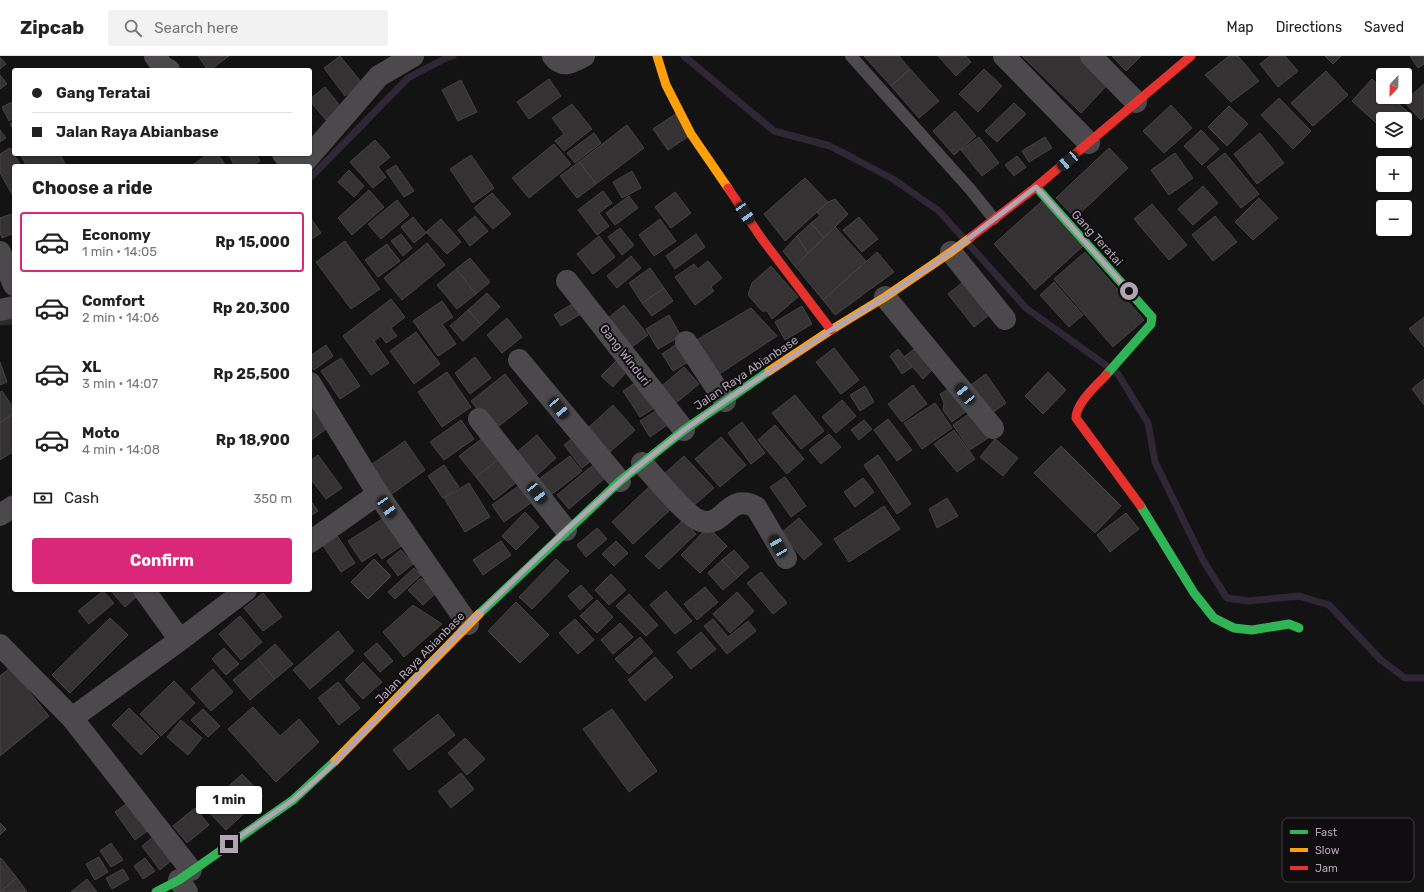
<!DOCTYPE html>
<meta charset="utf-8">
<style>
body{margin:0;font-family:Rubik,sans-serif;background:#f2f2f2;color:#222;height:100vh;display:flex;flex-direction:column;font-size:15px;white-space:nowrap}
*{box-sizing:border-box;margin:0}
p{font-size:13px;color:#767676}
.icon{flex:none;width:22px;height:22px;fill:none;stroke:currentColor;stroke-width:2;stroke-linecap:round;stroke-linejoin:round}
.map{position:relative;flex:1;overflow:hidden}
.details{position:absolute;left:12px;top:108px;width:300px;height:428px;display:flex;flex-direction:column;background:#fff;border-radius:4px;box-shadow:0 1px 3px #0004}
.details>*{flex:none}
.banner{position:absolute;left:12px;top:12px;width:300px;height:88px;border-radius:4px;box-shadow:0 1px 3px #0004;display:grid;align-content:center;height:88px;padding:0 20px;background:#fff}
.needle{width:26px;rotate:202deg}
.tools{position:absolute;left:1376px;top:12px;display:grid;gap:8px}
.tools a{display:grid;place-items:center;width:36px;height:36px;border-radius:4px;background:#fff;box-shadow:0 1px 3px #0004;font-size:20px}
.end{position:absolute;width:18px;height:18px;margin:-9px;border:5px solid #b2a4b4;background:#111;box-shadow:0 0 0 2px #111}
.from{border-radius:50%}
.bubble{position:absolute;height:28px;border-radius:4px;background:#fff;box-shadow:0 1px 3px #0004;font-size:13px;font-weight:700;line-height:28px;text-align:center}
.car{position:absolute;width:12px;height:24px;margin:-12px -6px;border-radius:5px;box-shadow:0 0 3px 1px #0007;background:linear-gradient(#222 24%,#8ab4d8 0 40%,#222 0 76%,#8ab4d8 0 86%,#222 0)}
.banner b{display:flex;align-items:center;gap:14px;height:38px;font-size:15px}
.banner b+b{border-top:1px solid #e0e0e0}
.banner i{width:10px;height:10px;background:#222}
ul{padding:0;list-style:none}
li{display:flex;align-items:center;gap:12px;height:60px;margin:0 8px 6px;padding:0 12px;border:2px solid transparent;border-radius:4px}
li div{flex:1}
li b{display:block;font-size:15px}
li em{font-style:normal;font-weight:700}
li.on{border-color:#db2777}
li>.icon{width:36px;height:36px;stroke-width:1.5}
h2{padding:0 20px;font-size:18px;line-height:48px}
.pay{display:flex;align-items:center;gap:10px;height:44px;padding:0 20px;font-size:15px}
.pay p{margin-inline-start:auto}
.button{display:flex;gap:8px;margin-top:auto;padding:8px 20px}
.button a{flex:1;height:46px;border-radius:4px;background:#db2777;color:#fff;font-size:16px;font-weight:700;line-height:46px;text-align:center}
header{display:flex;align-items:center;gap:24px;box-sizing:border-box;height:56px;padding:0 20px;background:#fff;border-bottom:1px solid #e0e0e0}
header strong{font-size:19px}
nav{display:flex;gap:22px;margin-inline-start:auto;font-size:14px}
.search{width:280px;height:36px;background:#f2f2f2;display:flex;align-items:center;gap:10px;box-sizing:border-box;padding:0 14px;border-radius:4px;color:#767676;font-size:15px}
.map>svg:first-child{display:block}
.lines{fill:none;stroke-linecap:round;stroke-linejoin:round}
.stream{stroke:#2f2734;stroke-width:7}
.building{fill:#343233;stroke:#464246}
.lane{stroke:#4c494d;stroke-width:12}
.street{stroke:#4c494d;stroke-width:22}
.fast{stroke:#30b455;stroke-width:9}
.slow{stroke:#ff9f0a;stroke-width:9}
.jam{stroke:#e5322d;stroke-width:9}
.route{stroke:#b2a4b4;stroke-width:5}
.labels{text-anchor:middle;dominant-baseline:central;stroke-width:4;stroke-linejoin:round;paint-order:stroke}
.street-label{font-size:12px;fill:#b2a4b4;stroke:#0f0d0f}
.key{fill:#0f0d0f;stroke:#403a41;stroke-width:1}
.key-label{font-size:11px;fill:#b2a4b4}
</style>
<header>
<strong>Zipcab</strong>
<div class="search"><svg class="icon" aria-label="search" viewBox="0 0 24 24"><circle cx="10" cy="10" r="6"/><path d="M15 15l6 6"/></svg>Search here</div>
<nav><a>Map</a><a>Directions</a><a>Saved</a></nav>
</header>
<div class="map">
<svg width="1424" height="836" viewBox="0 0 1424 836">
<rect width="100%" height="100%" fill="#131313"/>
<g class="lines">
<path class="stream" d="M 684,0 L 774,75 L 830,90 L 893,123 L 939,155 L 1026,252 L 1118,318 L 1148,367 L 1155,406 L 1204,506 L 1227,542 L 1248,545 L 1299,540 L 1329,549 L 1381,604 L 1405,622 L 1424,622
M 310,122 L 408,22 L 446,2 L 453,0
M 0,266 L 14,265"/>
</g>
<path class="building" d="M 198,0 L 229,0 L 210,14 L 208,14 Z
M 340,0 L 362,27 L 345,40 L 324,12 Z
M 864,0 L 899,0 L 910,13 L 891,30 Z
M 938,0 L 966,0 L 971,6 L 956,20 Z
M 1022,0 L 1080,0 L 1109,27 L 1081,57 Z
M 1112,0 L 1141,0 L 1126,15 Z
M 1229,0 L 1238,0 L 1259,25 L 1231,46 L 1205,19 Z
M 1270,0 L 1285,0 L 1298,15 L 1278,31 L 1260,8 Z
M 1325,0 L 1341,0 L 1333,8 Z
M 1410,0 L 1424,0 L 1424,8 L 1418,12 Z
M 0,1 L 6,8 L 0,13 Z
M 910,13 L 939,45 L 919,62 L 891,30 Z
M 984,13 L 1002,30 L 978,56 L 959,38 Z
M 1326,15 L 1348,39 L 1313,70 L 1291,47 Z
M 0,19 L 7,28 L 0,33 Z
M 549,23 L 561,40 L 529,63 L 517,46 Z
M 1372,23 L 1383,34 L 1383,41 L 1391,41 L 1408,56 L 1402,63 L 1383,63 L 1383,73 L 1352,45 Z
M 461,24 L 477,56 L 458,65 L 442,34 Z
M 1424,28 L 1424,61 L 1421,64 L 1404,46 Z
M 325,31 L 341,51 L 326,64 L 310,45 L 310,43 Z
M 1279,42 L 1311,75 L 1293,93 L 1261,59 Z
M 14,45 L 14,62 L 9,65 L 2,51 Z
M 1014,47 L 1026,58 L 997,86 L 985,75 Z
M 572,48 L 592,73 L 564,95 L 555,85 L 564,78 L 552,62 Z
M 1171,49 L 1192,72 L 1164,97 L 1143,75 Z
M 1229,50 L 1248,68 L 1227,90 L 1208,71 Z
M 955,55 L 976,80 L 954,99 L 933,75 Z
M 677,57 L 691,79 L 668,94 L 653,73 Z
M 14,65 L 14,75 L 10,68 Z
M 627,69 L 644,92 L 596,128 L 579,106 Z
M 0,74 L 6,82 L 0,86 Z
M 1201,74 L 1219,93 L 1202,109 L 1184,90 Z
M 594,77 L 601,87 L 575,107 L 567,97 Z
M 1260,77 L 1284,107 L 1257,128 L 1234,98 Z
M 979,81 L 999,107 L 982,120 L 961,94 Z
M 1045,81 L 1052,92 L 1029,106 L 1022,95 Z
M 375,84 L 390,101 L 378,111 L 386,121 L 373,132 L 350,106 Z
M 554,88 L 571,108 L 529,142 L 512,122 Z
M 10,92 L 21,110 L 14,110 L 13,140 L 0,117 L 0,98 Z
M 1109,92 L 1128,112 L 1075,162 L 1056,142 Z
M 1175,97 L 1193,122 L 1169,139 L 1151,114 Z
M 1225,97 L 1259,138 L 1241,152 L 1207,111 Z
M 20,98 L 60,98 L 66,110 L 27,110 Z
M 208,98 L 218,98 L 226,110 L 191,110 Z
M 228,98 L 256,98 L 260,105 L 252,110 L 235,110 Z
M 471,99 L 494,132 L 473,147 L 450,113 Z
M 1017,100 L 1026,111 L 1014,120 L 1005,109 Z
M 579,106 L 596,128 L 577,142 L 560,120 Z
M 396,109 L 414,135 L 404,141 L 386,115 Z
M 349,114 L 364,130 L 354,141 L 338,126 Z
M 632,115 L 641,132 L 622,142 L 613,126 Z
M 805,122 L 828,146 L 785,185 L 764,158 Z
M 1203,130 L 1218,147 L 1193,169 L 1178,153 Z
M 369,134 L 384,151 L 352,179 L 338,162 Z
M 603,135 L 612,147 L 599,157 L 609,170 L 597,179 L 578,154 Z
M 675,136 L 691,157 L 671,172 L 655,151 Z
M 492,137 L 511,158 L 493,173 L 474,152 Z
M 629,140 L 638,152 L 615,169 L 606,157 Z
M 1259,142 L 1278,162 L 1253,184 L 1235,166 Z
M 835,143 L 848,158 L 824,182 L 811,167 L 820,160 L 817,156 L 828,146 Z
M 397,144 L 409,159 L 381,183 L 368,168 Z
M 1042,145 L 1083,190 L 1035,234 L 994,188 Z
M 1152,148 L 1187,189 L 1169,204 L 1134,163 Z
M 14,157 L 14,177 L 2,182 L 0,177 L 0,162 Z
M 475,160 L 488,175 L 470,190 L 458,174 Z
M 1215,160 L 1237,186 L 1213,205 L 1192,179 Z
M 310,161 L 321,177 L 310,184 Z
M 413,161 L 426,177 L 414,187 L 401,171 Z
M 859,161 L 878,183 L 862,196 L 843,174 Z
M 441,163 L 461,186 L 447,198 L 426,176 Z
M 660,163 L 676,185 L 654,200 L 639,179 Z
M 811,167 L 824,182 L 808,197 L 797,180 Z
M 835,171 L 866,205 L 823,244 L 795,210 Z
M 620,172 L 634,189 L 622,199 L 608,181 Z
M 401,178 L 412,192 L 403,200 L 391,185 Z
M 696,178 L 705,191 L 675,213 L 666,200 Z
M 599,180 L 615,201 L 593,218 L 577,198 Z
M 797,180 L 808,197 L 795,210 L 783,195 Z
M 345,185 L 380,233 L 351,253 L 316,206 Z
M 427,187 L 445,209 L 402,244 L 384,222 Z
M 387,188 L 400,205 L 378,221 L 365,204 Z
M 877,196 L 894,216 L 835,259 L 823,244 Z
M 1085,196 L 1144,264 L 1113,291 L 1054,223 Z
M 631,200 L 641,212 L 617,232 L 607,220 Z
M 470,202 L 490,226 L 476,238 L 456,213 Z
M 708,205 L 722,222 L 711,231 L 714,235 L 695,249 L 675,221 L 694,208 L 698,213 Z
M 771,210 L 798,241 L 772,263 L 767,255 L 762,255 L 748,239 L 752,227 Z
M 650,212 L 664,232 L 642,247 L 629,227 Z
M 456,213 L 476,238 L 457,253 L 437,229 Z
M 968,222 L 994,255 L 974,271 L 948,238 Z
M 1054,226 L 1083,259 L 1069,271 L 1040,239 Z
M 664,232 L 673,245 L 652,260 L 642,247 Z
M 487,237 L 500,251 L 481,269 L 468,254 Z
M 391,243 L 405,261 L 391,272 L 397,280 L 386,287 L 381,280 L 374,285 L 389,307 L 371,319 L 343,280 Z
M 442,245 L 453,261 L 442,268 L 456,288 L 438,300 L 413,265 Z
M 577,245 L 584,256 L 561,270 L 554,259 Z
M 624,249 L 648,279 L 625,296 L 602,267 Z
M 802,250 L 812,268 L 785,284 L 775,266 Z
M 751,252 L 777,280 L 715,321 L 695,285 Z
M 468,254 L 481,269 L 463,285 L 450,270 Z
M 669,259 L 681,280 L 658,293 L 646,273 Z
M 1424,261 L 1424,291 L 1409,273 Z
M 507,262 L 522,281 L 502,297 L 487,279 Z
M 416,276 L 440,308 L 414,328 L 390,295 Z
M 677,288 L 688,306 L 673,315 L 662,298 Z
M 326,289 L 333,300 L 314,314 L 310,309 L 310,300 Z
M 918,290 L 935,311 L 923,323 L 904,301 Z
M 834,292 L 859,324 L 841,338 L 816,306 Z
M 898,293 L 912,311 L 902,318 L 890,300 Z
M 475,301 L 491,322 L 470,338 L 455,317 Z
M 341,302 L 360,330 L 340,343 L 321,315 Z
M 616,305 L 627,315 L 613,331 L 601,320 Z
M 0,306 L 7,326 L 0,329 Z
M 684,311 L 699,328 L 670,352 L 656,335 Z
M 447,316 L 471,351 L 442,371 L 418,336 Z
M 1048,316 L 1066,334 L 1043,358 L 1025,340 Z
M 505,318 L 528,347 L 494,374 L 471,345 Z
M 986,318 L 1006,347 L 985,362 L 965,333 Z
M 1424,323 L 1424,349 L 1412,333 Z
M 638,325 L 656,351 L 640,361 L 623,335 Z
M 913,329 L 927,348 L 902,366 L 888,348 Z
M 865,330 L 874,346 L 860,355 L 850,339 Z
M 952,331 L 969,353 L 952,366 L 943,354 L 944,347 L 940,338 Z
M 2,335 L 14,353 L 14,357 L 0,367 L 0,336 Z
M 795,339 L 824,375 L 801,393 L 772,357 Z
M 842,344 L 856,360 L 836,377 L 822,361 Z
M 935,347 L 952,372 L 922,393 L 904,367 Z
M 313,348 L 330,370 L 310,385 L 310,351 Z
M 613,349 L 635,374 L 610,396 L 589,371 Z
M 657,354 L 667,369 L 650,381 L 640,365 Z
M 973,355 L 991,380 L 970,394 L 953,369 Z
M 14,357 L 14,395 L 0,404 L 0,367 Z
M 888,363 L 912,394 L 897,405 L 874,374 Z
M 461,364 L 474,383 L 444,404 L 430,386 Z
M 864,364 L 872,373 L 859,384 L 851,374 Z
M 742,366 L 765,397 L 751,408 L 728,377 Z
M 775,369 L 804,403 L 787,418 L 758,384 Z
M 954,374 L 975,403 L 957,416 L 934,388 Z
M 578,378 L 597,400 L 582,412 L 564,389 Z
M 829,378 L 841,391 L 821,408 L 809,394 Z
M 537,379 L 556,402 L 537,419 L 517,396 Z
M 484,381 L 500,402 L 476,421 L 459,400 Z
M 721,381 L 746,409 L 720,431 L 695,403 Z
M 995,383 L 1018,402 L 1003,420 L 980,401 Z
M 405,385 L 425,414 L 392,438 L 371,409 Z
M 1061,390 L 1121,450 L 1095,477 L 1034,417 Z
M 318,399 L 342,432 L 326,443 L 310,422 L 310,405 Z
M 878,399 L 911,448 L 897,458 L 864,409 Z
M 570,400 L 582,415 L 551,439 L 539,423 Z
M 684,400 L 714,432 L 693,450 L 664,418 Z
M 500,402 L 518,425 L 494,444 L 476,421 Z
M 444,409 L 459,431 L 443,442 L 428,420 Z
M 593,409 L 605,422 L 569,453 L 557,439 Z
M 785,421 L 806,450 L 791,461 L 770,431 Z
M 863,422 L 874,436 L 855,451 L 844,436 Z
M 469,427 L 490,461 L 465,476 L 444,442 Z
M 520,429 L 532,446 L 504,466 L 492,449 Z
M 649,431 L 671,453 L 633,488 L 612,466 Z
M 947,442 L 958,460 L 937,472 L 929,453 Z
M 310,444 L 318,455 L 310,460 Z
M 884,450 L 900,473 L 849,506 L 834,483 Z
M 525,456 L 539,471 L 516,494 L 502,480 Z
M 1126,457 L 1139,473 L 1110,496 L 1097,479 Z
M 384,462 L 401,490 L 382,503 L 377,496 L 362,506 L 348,485 Z
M 799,462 L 822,488 L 804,504 L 781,477 Z
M 683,464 L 696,478 L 659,513 L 645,500 Z
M 708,471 L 727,490 L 700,517 L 681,499 Z
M 597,472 L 607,483 L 586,501 L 577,489 Z
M 336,478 L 355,507 L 341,516 L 322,488 Z
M 501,485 L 511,499 L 483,519 L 473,504 Z
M 616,485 L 628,497 L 614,510 L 602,498 Z
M 401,494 L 413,508 L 398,520 L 387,505 Z
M 734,494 L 749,511 L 738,521 L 722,504 Z
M 374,503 L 391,520 L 368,543 L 351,526 Z
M 556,503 L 569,515 L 532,553 L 519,541 Z
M 722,504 L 738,521 L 723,534 L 708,517 Z
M 414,512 L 421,519 L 395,543 L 388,536 Z
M 761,516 L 787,547 L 773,558 L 747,527 Z
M 611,518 L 626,534 L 609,549 L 595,534 Z
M 421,522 L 436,537 L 423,549 L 408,534 Z
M 581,529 L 593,542 L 580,554 L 568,540 Z
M 705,531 L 718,546 L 697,564 L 684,548 Z
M 110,534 L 134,534 L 138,539 L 125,551 Z
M 103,535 L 114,547 L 89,568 L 78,555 Z
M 666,535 L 692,565 L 675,578 L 650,549 Z
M 737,536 L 754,555 L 730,577 L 713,558 Z
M 263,537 L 282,561 L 263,575 L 244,552 Z
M 629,538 L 658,569 L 646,580 L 616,550 Z
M 597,544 L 613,561 L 597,577 L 580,560 Z
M 516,546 L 549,579 L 520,607 L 488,575 Z
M 413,549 L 442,568 L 404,601 L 383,576 Z
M 240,560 L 262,586 L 241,604 L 219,578 Z
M 110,562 L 128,579 L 70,637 L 52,619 Z
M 575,563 L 594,584 L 578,598 L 559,577 Z
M 713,563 L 728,581 L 748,565 L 756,575 L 727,598 L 704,570 Z
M 620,567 L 633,581 L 613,598 L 601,584 Z
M 338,575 L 354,595 L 310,633 L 293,614 Z
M 701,576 L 716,593 L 691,613 L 677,596 Z
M 640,581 L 653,596 L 629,618 L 615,603 Z
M 377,587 L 393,605 L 380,616 L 364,598 Z
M 275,588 L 293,608 L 275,623 L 258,603 Z
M 224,592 L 239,608 L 226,619 L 212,603 Z
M 655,601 L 673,621 L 645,645 L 628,624 Z
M 258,603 L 275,623 L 250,644 L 233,624 Z
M 363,606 L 382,626 L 363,643 L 345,624 Z
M 10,612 L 49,660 L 0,700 L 0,620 Z
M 213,613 L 233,636 L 211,655 L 191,633 Z
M 174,625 L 195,647 L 161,680 L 140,658 Z
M 338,626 L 360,652 L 339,669 L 318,642 Z
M 253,651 L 280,680 L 299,663 L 319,686 L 276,726 L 228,673 Z
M 129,652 L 159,681 L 141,699 L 112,669 Z
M 203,653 L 220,670 L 208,681 L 191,664 Z
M 612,653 L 657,715 L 629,736 L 583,673 Z
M 438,658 L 455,679 L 409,714 L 393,694 Z
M 181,664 L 202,682 L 188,699 L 167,681 Z
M 465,682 L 485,703 L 467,719 L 448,697 Z
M 461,717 L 474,733 L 451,752 L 438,735 Z
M 242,718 L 263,740 L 226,774 L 205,752 Z
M 129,746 L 150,773 L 135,784 L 115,756 Z
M 195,752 L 209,769 L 187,787 L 173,770 Z
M 0,767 L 6,773 L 0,779 Z
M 154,780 L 173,803 L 160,814 L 142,790 Z
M 111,787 L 123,804 L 111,811 L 100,795 Z
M 99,801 L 108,816 L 95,824 L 86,808 Z
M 1,802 L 17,822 L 0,836 L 0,803 Z
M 145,802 L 155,815 L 143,823 L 134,810 Z
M 123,813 L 129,823 L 112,833 L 106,822 Z
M 17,822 L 27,836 L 0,836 Z
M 87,823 L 97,836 L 71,836 Z"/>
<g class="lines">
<path class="lane" d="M 851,0 L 970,133 L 994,163"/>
<path class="street" d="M 155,0 L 163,11 L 169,14
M 553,0 C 563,13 572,6 584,0
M 1004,0 L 1089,87
M 1091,0 L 1136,46
M 283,98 L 293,110
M 301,110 L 379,20 L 413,0
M 0,196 L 14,229
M 951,196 L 1005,263
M 567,225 L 684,374
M 885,241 L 993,372
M 0,254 L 14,251
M 686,286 L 725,345
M 519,304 L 620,425
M 310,327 L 378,438 L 468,568
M 479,363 L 566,474
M 642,407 C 653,419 688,462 701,465 C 725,472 727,436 756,451 L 786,502
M 0,459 L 14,450
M 310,486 L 378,438
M 144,534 L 180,584
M 0,589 L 72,662 L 191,814
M 72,662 L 180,584 L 246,534
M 179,824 L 187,836"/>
<path class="fast" d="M 1036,131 L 1152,261 L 1151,268 L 1106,319
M 1140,449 L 1194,537 L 1214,562 L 1234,572 L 1252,574 L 1289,568 L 1299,572
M 479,558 L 620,425 L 684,374 L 769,315
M 156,836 L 179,824 L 293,744 L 335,705"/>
<path class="slow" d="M 657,0 L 666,29 L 691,78 L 728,132
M 769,315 L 831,274 L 885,241 L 951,196 L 971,181
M 335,705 L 479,558"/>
<path class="jam" d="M 728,132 L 762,183 L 831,274
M 971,181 L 1036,131 L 1191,0
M 1106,319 C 1096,330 1076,347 1076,362 L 1140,449"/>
</g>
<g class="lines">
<path class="route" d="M 229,788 L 293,744 L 329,712 L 468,568 L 566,474 L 631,416 L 684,374 L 725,345 L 831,274 L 885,241 L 951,196 L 1036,131 L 1129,235"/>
</g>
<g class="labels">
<g class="street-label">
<text transform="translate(1097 182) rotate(48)">Gang Teratai</text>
<text transform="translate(625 299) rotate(52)">Gang Winduri</text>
<text transform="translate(746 317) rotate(-34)">Jalan Raya Abianbase</text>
<text transform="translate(420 602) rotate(-46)">Jalan Raya Abianbase</text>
</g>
</g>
<rect x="1282" y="762" width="132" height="64" rx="6" class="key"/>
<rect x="1290" y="774" width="18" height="4" fill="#30b455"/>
<rect x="1290" y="792" width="18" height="4" fill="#ff9f0a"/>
<rect x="1290" y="810" width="18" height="4" fill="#e5322d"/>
<g class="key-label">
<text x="1315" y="780">Fast</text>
<text x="1315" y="798">Slow</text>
<text x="1315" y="816">Jam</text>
</g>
</svg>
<div class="tools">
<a><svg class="needle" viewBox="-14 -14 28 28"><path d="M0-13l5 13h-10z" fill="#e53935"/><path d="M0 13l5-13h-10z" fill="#767676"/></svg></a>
<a><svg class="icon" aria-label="layers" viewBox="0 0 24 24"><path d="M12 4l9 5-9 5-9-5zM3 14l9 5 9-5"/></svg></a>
<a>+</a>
<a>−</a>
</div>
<i class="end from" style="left:1129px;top:235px"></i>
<i class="end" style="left:229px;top:788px"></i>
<div class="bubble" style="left:196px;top:730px;width:66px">1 min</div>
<i class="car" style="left:1068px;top:105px;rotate:230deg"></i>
<i class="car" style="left:745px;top:157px;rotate:146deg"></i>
<i class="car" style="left:965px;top:338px;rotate:321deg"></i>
<i class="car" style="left:559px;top:352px;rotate:140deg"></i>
<i class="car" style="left:537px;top:437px;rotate:142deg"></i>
<i class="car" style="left:387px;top:451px;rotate:145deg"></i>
<i class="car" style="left:778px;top:490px;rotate:330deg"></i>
<div class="banner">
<b><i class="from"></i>Gang Teratai</b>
<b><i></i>Jalan Raya Abianbase</b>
</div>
<section class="details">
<h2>Choose a ride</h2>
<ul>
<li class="on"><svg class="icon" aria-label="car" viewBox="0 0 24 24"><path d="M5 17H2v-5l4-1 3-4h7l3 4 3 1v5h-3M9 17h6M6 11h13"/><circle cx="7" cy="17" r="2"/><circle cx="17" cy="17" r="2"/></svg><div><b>Economy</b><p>1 min · 14:05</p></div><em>Rp 15,000</em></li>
<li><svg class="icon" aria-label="car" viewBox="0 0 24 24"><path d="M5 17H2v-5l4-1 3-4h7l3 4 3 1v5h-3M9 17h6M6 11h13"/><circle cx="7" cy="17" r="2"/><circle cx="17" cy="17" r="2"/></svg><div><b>Comfort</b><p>2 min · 14:06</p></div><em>Rp 20,300</em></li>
<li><svg class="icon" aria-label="car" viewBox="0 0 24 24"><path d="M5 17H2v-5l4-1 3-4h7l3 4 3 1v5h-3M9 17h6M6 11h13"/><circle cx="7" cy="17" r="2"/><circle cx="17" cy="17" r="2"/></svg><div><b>XL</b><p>3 min · 14:07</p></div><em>Rp 25,500</em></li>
<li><svg class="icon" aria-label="car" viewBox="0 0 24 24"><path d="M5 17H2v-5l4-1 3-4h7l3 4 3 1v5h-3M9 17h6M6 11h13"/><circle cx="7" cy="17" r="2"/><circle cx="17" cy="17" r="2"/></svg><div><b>Moto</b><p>4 min · 14:08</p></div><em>Rp 18,900</em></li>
</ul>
<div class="pay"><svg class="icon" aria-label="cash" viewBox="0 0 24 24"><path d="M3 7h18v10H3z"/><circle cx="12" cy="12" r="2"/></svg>Cash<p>350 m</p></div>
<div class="button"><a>Confirm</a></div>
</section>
</div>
